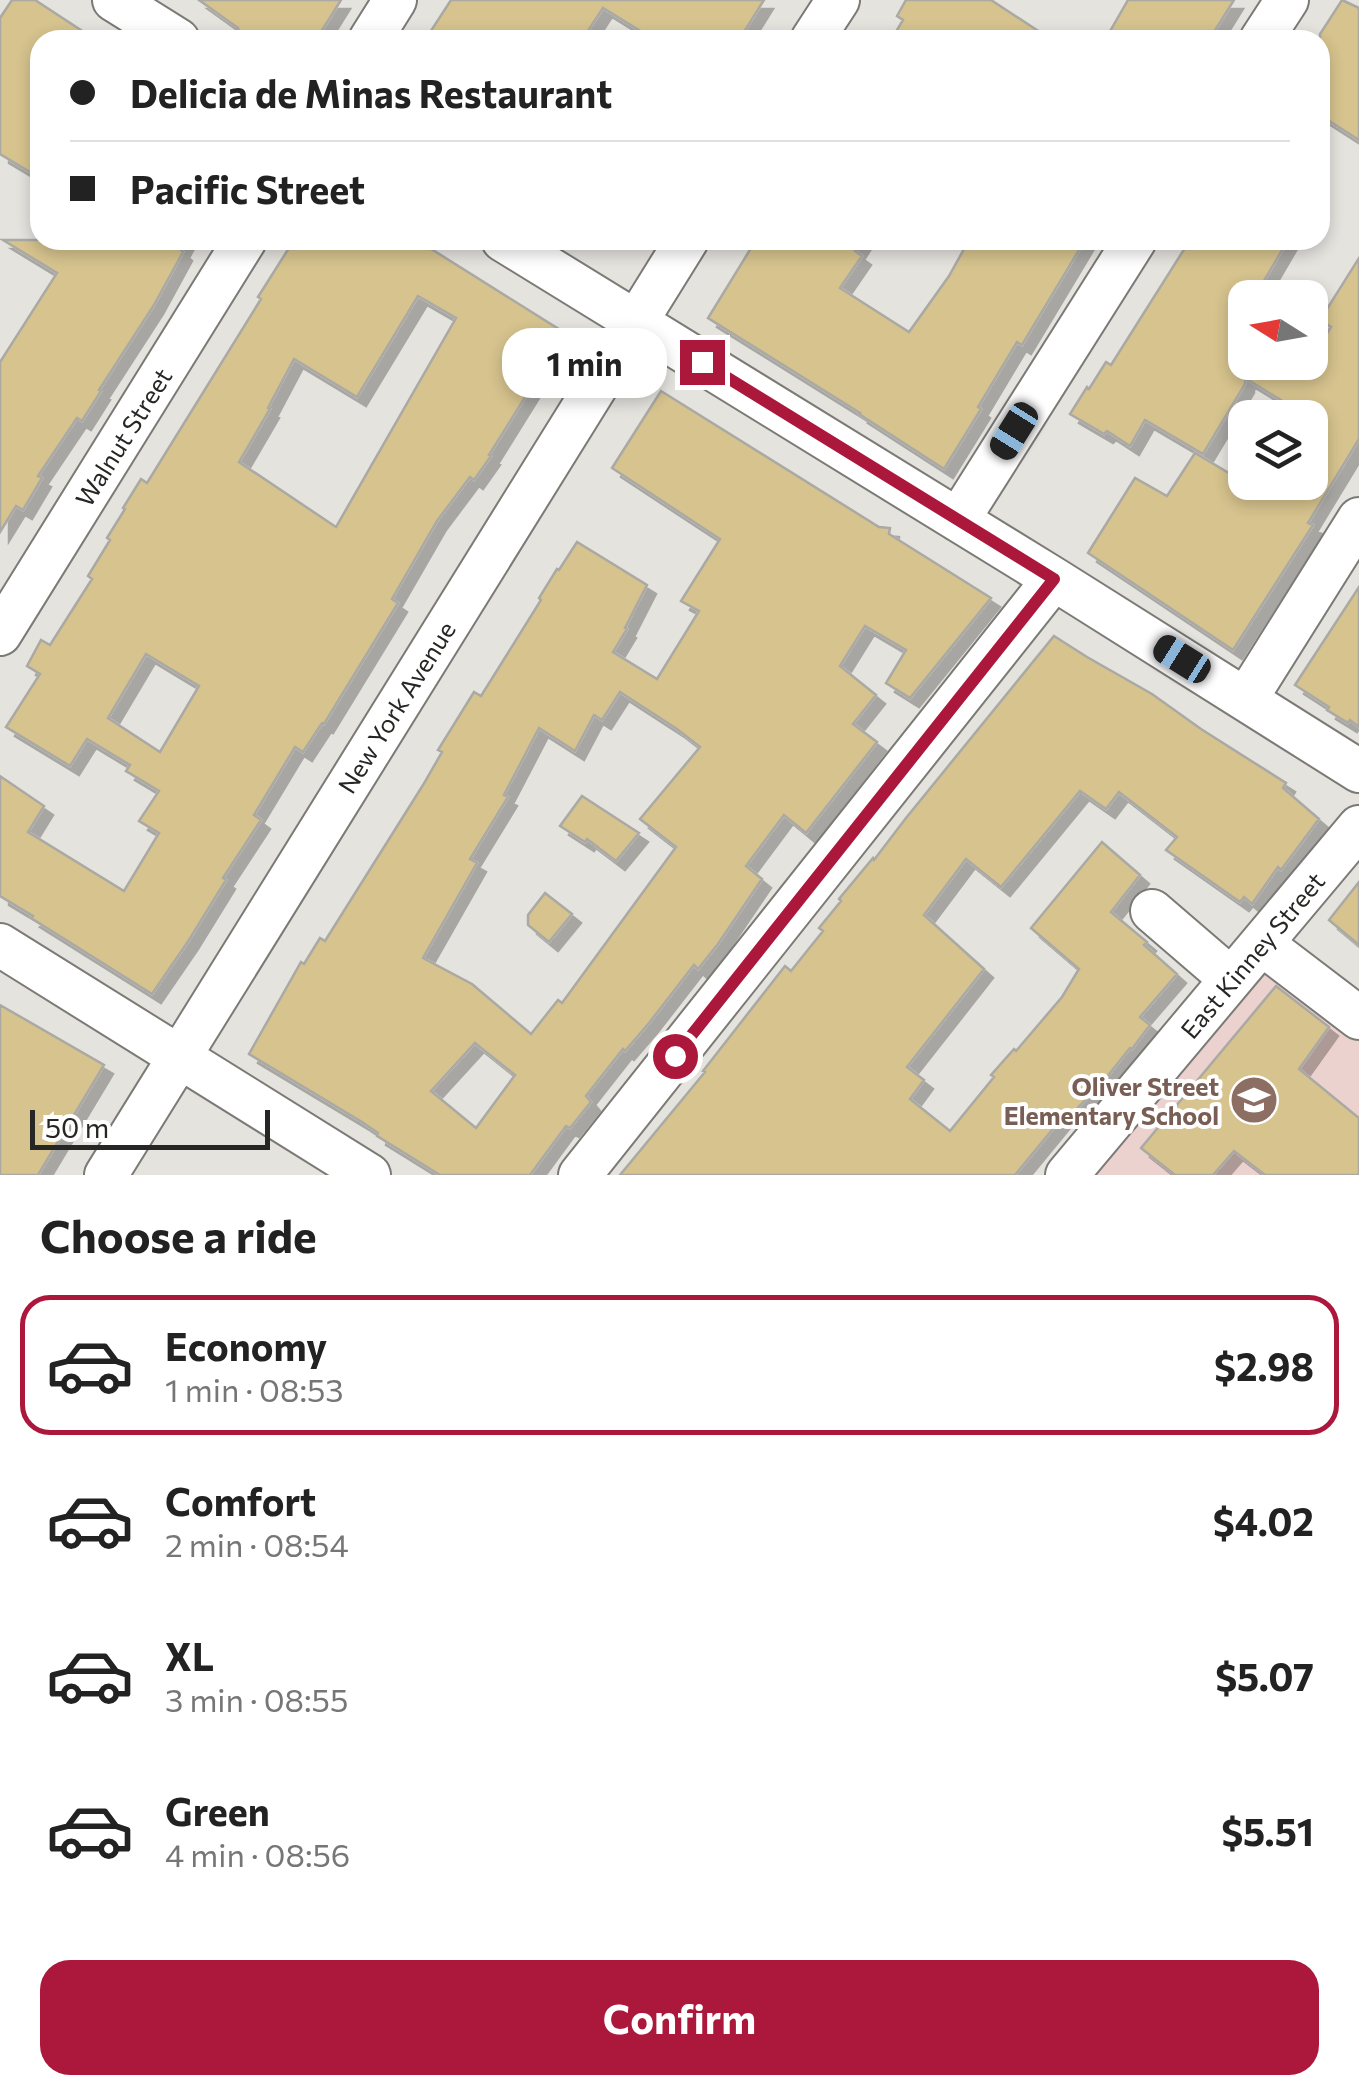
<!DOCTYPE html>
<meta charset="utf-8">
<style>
body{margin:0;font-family:Commissioner,sans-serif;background:#f6f6f6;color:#222;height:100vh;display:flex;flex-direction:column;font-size:38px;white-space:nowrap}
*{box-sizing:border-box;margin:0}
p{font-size:32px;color:#767676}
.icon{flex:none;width:55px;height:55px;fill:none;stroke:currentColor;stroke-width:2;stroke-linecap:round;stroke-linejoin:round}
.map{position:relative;height:1175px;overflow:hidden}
.sheet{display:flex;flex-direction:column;background:#fff;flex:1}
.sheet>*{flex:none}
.top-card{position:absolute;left:30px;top:30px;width:1300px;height:220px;border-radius:30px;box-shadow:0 5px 15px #0003;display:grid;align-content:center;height:220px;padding:0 40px;background:#fff}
.needle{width:65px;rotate:281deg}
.fabs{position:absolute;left:1228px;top:280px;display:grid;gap:20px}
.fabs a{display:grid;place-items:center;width:100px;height:100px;border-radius:20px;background:#fff;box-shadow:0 5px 15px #0003;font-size:50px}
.scale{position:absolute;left:30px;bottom:25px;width:240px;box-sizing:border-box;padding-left:10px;border:5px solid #262624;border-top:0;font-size:28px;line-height:35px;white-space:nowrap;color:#262624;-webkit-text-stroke:8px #fff;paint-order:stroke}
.end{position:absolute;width:45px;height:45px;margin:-22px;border:12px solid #ac173c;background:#fff;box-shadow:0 0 0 5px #fff}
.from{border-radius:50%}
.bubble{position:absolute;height:70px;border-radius:30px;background:#fff;box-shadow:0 5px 15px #0003;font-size:32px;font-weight:700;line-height:70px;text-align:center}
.car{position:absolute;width:30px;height:60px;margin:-30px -15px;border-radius:12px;box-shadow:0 0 8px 2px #0007;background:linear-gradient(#222 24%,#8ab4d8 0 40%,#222 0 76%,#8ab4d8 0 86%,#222 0)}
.top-card b{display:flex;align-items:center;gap:35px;height:95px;font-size:38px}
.top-card b+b{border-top:2px solid #e0e0e0}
.top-card i{width:25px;height:25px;background:#222}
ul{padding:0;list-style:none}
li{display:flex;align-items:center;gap:30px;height:140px;margin:0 20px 15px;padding:0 20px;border:5px solid transparent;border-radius:30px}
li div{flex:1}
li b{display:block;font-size:38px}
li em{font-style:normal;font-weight:700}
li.on{border-color:#ac173c}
li>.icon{width:90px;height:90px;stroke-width:1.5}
h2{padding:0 40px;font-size:45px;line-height:120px}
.cta{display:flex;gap:20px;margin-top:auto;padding:20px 40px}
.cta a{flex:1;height:115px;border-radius:30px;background:#ac173c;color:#fff;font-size:40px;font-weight:700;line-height:115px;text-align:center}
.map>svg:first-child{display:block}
.education{fill:#ecd2ce}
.building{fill:#d6c38e;stroke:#aaa9a4;stroke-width:2.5;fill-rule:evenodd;filter:url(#shadow)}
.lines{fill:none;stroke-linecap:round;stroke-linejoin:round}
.minor-casing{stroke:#7c7a76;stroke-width:46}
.minor{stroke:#fff;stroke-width:42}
.route{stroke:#ac173c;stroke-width:12}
.labels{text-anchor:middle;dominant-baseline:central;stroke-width:8;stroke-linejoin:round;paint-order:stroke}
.street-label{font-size:25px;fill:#262624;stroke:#fff}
.education-label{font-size:25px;font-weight:bold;fill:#785e54;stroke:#fff;text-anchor:end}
</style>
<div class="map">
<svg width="1359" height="1175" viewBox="0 0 1359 1175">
<defs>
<filter id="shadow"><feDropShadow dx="9" dy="9" stdDeviation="0" flood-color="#0004"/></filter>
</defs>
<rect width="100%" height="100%" fill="#e4e3de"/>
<path class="education" d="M 1272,954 L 1359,1025 L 1359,1175 L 1087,1175 Z"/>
<path class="building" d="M 12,0 L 35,0 L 96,40 L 40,40 L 40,178 L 0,154 L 0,18 Z
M 199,0 L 341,0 L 316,40 L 260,40 L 249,33 L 240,34 L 238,28 Z
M 451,0 L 764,0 L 739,40 L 655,40 L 603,8 L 582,40 L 425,40 Z
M 906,0 L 991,0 L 1052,40 L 891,40 L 903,20 L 897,16 Z
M 1128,0 L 1234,0 L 1209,40 L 1105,40 Z
M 1342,0 L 1359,8 L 1359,140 L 1320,115 L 1320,34 Z
M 3,240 L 185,240 L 180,249 L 183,252 L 154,305 L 99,390 L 101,391 L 82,421 L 77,418 L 38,476 L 42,478 L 23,510 L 16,506 L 0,532 L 0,362 L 57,273 Z
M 294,240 L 417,240 L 565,333 L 489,455 L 491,456 L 474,480 L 470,477 L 437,521 L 392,599 L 398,603 L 324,724 L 322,723 L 303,752 L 295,747 L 254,815 L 261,820 L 223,878 L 226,880 L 189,940 L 152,994 L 31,918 L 33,916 L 0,896 L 0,776 L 44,806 L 28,832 L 124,891 L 159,833 L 139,821 L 159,791 L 126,771 L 130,765 L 87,739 L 70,766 L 6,727 L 40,674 L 27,666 L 41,640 L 50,645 L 92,579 L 88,576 L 110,540 L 107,538 L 125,509 L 123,508 L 141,479 L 147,483 L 261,299 L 258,297 ZM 418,296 L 456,318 L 336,527 L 239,462 L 270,409 L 268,408 L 294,359 L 357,397 ZM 146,654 L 199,686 L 160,752 L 108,718 Z
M 756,240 L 862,240 L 855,251 L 862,256 L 840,288 L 909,332 L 949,276 L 969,240 L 1085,240 L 1022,345 L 1017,342 L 978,407 L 981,409 L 944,469 L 859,414 L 860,413 L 708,318 Z
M 1190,240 L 1288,240 L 1254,298 L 1245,298 L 1245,362 L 1310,362 L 1331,327 L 1320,320 L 1359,258 L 1359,439 L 1308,523 L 1313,525 L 1233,650 L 1088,553 L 1135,478 L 1167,496 L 1195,453 L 1244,482 L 1310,482 L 1310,418 L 1245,378 L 1245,384 L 1203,454 L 1145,420 L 1130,446 L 1107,431 L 1104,434 L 1070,414 L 1087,387 L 1089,389 L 1106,362 L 1111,365 Z
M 661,391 L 879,527 L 890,528 L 889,534 L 991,598 L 910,698 L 886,683 L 906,650 L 865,626 L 840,666 L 876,695 L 853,724 L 877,742 L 806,833 L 784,815 L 746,866 L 762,879 L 718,944 L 698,969 L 694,965 L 649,1023 L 625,1051 L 623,1049 L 586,1096 L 591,1102 L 570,1128 L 566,1126 L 530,1175 L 440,1175 L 377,1136 L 378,1133 L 362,1122 L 249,1054 L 301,962 L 304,964 L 320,938 L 325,941 L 423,785 L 442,752 L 438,750 L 474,692 L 481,696 L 541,600 L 539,598 L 557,569 L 559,570 L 577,542 L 647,585 L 625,628 L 627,629 L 613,652 L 657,679 L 699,611 L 681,601 L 720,539 L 612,468 ZM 620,692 L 677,729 L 700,747 L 640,819 L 676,847 L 562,1003 L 558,1000 L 531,1034 L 472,984 L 423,958 L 477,863 L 470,859 L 508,797 L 504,795 L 539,728 L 575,751 L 594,715 L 602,720 ZM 475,1043 L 515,1075 L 476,1128 L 431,1091 Z
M 1359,587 L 1359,727 L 1350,720 L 1348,723 L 1327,710 L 1329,707 L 1295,685 Z
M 1054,636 L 1087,657 L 1152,694 L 1201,729 L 1286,783 L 1283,788 L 1319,819 L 1281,870 L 1278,867 L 1252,904 L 1244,897 L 1240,902 L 1166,850 L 1177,837 L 1119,792 L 1106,809 L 1080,791 L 1001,887 L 966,859 L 924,915 L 984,969 L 907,1067 L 924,1080 L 910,1099 L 950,1131 L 994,1077 L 991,1075 L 1014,1049 L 1016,1051 L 1062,997 L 1079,969 L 1031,928 L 1102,842 L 1140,875 L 1111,912 L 1147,942 L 1144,945 L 1177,974 L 1140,1017 L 1150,1025 L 1132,1049 L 1130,1048 L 1106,1078 L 1070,1116 L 1066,1113 L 1015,1175 L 620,1175 L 705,1072 L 703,1071 L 785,966 L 791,971 L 823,931 L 819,928 L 841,901 L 839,899 L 873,858 L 874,860 L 906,818 Z
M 582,796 L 639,833 L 616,861 L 587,839 L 585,842 L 560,826 Z
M 1359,882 L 1359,945 L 1329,920 Z
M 545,893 L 572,914 L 549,942 L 528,925 L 528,915 Z
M 1276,986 L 1329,1027 L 1299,1069 L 1359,1118 L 1359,1175 L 1265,1175 L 1234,1151 L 1213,1175 L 1175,1175 L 1141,1148 Z
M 0,1005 L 104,1065 L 38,1175 L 0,1175 Z"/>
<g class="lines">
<g class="minor-casing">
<path id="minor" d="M 114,0 L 178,40
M 370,40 L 395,0
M 812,40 L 838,0
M 1261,40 L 1287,0
M 503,240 L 1054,579 L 1359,771
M 958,520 L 1135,240
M 0,634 L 245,240
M 1246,699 L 1359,519
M 1152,911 L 1231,979
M 1262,944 L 1359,1018
M 0,945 L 369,1175
M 106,1175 L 687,240
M 580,1175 L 1054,579
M 1067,1175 L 1359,827"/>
</g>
<use href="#minor" class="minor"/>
</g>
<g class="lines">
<path class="route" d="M 675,1056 L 1054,579 L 702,362"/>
</g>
<defs>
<g id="school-disc" transform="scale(2.5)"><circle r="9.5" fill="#8d6e63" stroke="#fff"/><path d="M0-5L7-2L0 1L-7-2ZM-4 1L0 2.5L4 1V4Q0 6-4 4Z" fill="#fff"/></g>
</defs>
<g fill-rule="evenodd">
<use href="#school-disc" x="1254" y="1100"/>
</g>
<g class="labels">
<g class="street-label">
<text transform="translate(123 437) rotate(-58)">Walnut Street</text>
<text transform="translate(396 707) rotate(-58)">New York Avenue</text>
<text transform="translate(1252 955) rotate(-50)">East Kinney Street</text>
</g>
<g class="education-label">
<text x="1219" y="1086">Oliver Street<tspan x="1219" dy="29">Elementary School</tspan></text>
</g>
</g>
</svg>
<div class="fabs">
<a><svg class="needle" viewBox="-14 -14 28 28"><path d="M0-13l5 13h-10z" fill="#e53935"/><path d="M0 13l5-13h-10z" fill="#767676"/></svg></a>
<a><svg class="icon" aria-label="layers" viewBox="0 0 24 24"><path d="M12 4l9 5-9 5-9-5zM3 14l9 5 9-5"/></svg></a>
</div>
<div class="scale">50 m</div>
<i class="end from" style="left:675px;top:1056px"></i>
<i class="end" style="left:702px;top:362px"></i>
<div class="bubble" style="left:502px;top:328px;width:165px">1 min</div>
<i class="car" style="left:1014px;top:431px;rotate:212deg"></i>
<i class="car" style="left:1182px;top:659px;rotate:302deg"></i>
<div class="top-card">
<b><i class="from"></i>Delicia de Minas Restaurant</b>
<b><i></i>Pacific Street</b>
</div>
</div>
<section class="sheet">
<h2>Choose a ride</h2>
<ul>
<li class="on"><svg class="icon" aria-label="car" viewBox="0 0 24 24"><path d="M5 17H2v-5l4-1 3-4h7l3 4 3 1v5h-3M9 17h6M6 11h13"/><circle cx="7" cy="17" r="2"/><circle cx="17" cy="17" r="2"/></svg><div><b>Economy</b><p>1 min · 08:53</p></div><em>$2.98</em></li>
<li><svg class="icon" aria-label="car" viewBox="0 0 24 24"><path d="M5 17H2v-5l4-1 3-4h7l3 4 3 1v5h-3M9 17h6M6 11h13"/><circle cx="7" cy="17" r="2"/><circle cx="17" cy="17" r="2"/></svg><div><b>Comfort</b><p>2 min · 08:54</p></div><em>$4.02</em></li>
<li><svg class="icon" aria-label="car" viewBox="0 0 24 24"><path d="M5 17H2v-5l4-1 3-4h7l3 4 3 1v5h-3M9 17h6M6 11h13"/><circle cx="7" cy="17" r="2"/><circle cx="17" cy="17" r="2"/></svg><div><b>XL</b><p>3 min · 08:55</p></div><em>$5.07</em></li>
<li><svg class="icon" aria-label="car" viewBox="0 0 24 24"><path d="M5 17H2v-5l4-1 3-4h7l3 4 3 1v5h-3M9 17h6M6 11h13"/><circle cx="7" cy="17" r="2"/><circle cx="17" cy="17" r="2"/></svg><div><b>Green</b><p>4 min · 08:56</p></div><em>$5.51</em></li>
</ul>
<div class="cta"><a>Confirm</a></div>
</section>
